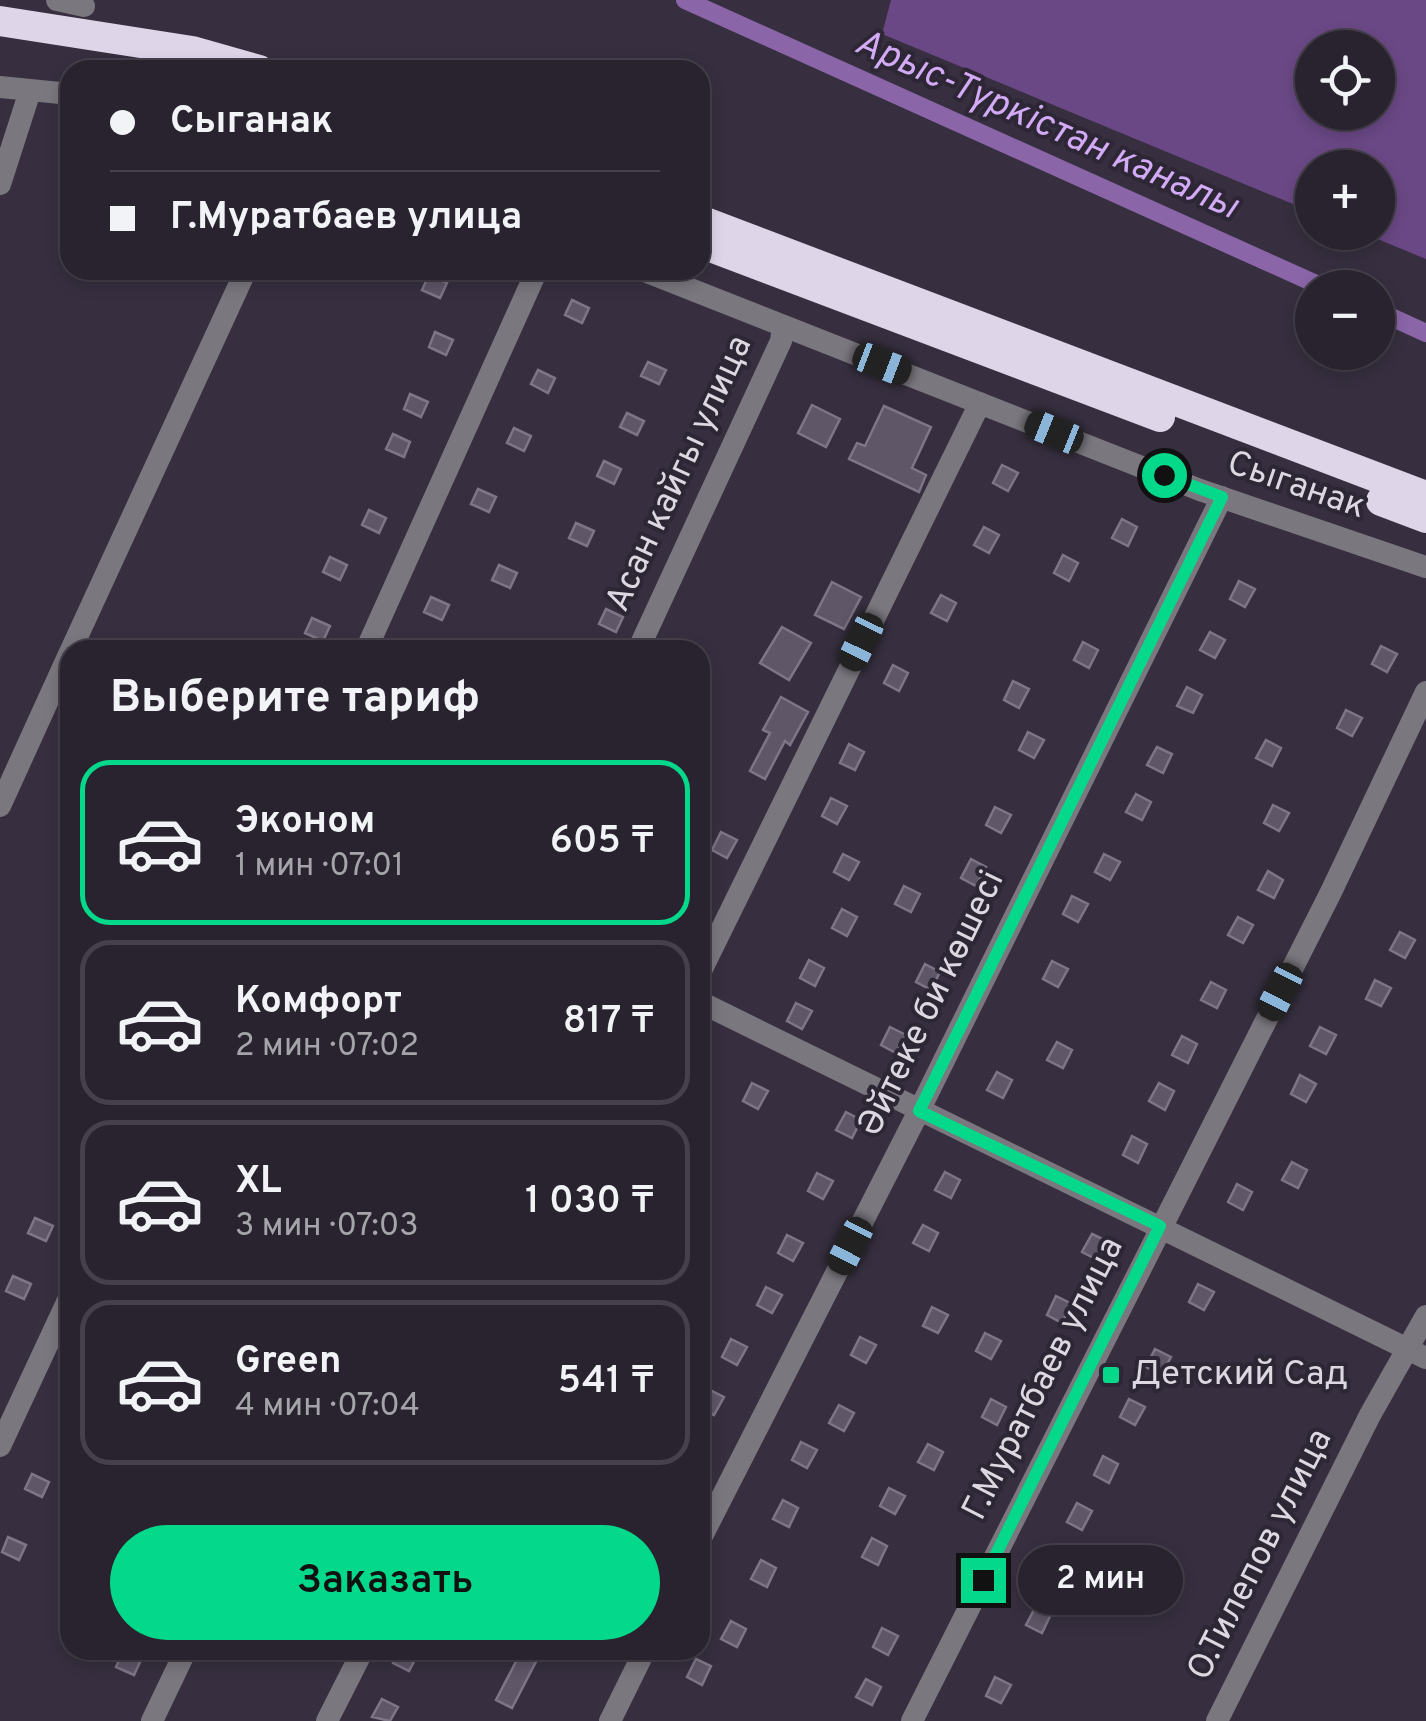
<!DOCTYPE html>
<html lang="ru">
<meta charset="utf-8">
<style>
body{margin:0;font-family:Overpass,sans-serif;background:#352f3b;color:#f1f3f6;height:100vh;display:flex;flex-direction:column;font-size:38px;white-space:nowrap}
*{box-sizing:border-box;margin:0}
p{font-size:32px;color:#a5a4aa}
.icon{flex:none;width:55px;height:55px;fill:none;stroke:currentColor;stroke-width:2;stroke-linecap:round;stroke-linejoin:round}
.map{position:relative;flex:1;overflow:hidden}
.details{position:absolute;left:60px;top:640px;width:650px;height:1020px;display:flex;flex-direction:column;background:#29232f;border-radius:30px;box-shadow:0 5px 15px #0003,0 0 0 2px #45404b}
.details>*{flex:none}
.top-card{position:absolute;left:60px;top:60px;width:650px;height:220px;border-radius:30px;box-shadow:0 5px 15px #0003,0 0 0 2px #45404b;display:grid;align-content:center;height:220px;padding:0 50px;background:#29232f}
.fabs{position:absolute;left:1295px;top:30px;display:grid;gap:20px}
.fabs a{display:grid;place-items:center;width:100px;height:100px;border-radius:50%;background:#29232f;box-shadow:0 5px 15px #0003,0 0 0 2px #45404b;font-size:50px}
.end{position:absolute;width:45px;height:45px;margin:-22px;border:12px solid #04d98b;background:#111;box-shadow:0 0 0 5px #111}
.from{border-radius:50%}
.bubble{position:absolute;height:70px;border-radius:35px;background:#29232f;box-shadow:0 5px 15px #0003,0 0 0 2px #45404b;font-size:32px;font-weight:600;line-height:70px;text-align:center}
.car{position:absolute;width:30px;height:60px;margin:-30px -15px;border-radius:12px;box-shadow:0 0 8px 2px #0007;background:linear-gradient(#222 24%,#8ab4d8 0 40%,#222 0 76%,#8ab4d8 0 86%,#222 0)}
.top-card b{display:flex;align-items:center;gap:35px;height:95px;font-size:38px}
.top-card b+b{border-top:2px solid #45404b}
.top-card i{width:25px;height:25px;background:#f1f3f6}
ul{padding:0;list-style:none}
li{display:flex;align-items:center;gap:30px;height:165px;margin:0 20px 15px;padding:0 30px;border:5px solid #45404b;border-radius:30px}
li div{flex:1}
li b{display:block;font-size:38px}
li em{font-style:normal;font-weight:600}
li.on{border-color:#04d98b}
li>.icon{width:90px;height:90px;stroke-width:1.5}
h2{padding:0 50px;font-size:45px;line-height:120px}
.cta{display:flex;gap:20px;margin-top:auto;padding:20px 50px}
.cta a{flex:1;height:115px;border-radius:60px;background:#04d98b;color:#111;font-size:40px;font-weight:600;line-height:115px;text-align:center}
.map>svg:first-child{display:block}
.green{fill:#6a4885;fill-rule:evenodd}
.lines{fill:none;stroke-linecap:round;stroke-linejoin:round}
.canal{stroke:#8a65a8;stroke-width:18}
.building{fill:#5f5667;stroke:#7e7587;stroke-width:2.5}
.minor{stroke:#7b777f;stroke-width:22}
.highway{stroke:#dfd5e9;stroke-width:30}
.route{stroke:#04d98b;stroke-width:12}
.poi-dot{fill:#04d98b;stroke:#2d2634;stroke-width:4}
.labels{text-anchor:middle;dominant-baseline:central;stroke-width:8;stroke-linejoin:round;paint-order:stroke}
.street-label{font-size:35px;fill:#dcd7e0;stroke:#2d2634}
.poi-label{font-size:35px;fill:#dcd7e0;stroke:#2d2634;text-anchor:start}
.water-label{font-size:38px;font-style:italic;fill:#d2aaf5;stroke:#2d2634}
</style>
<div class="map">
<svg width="1426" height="1721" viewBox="0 0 1426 1721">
<rect width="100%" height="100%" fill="#372f3f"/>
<path class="green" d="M 891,0 L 1426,0 L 1426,259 L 1363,233 L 1378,232 L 1378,168 L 1312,168 L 1312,212 L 882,34 ZM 1312,48 L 1378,48 L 1378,112 L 1312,112 Z"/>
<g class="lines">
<path class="canal" d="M 685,0 L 1325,288
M 1378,311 L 1426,333"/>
</g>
<path class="building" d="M 429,275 L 447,283 L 440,298 L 422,290 Z
M 572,300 L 589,308 L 582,323 L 565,315 Z
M 435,332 L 453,340 L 446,355 L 429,347 Z
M 648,362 L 666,370 L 659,384 L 641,376 Z
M 538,370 L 555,378 L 548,393 L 531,384 Z
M 410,394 L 428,402 L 421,417 L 404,409 Z
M 812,405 L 840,419 L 826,447 L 798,433 Z
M 884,406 L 931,427 L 912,468 L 926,475 L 919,492 L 849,459 L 857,443 L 865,446 Z
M 627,413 L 644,421 L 637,435 L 620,427 Z
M 514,428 L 531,436 L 524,451 L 507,443 Z
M 393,434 L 410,442 L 404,457 L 386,449 Z
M 604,461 L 621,469 L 614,484 L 597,476 Z
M 1002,465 L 1018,473 L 1008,491 L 993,483 Z
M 478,489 L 496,497 L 489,512 L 471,504 Z
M 369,510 L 386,518 L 379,533 L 362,525 Z
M 1122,519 L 1137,527 L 1128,546 L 1112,538 Z
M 576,523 L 594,531 L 587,546 L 569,538 Z
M 984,527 L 999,535 L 989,553 L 974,545 Z
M 1063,555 L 1078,563 L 1069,581 L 1054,573 Z
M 330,557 L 347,565 L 340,580 L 323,572 Z
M 499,565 L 517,573 L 510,588 L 492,580 Z
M 1239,581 L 1255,589 L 1245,607 L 1230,599 Z
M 832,582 L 861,597 L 844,629 L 815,615 Z
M 941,595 L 956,603 L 947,621 L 931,613 Z
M 431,597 L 449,605 L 442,620 L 424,612 Z
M 606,609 L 623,617 L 616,632 L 599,624 Z
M 312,618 L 330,626 L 323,641 L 305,633 Z
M 782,627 L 811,643 L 789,680 L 760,663 Z
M 1210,632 L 1225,640 L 1215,658 L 1200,650 Z
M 1083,642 L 1098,650 L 1089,668 L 1074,660 Z
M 1381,646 L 1397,654 L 1387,672 L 1372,664 Z
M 893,665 L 908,673 L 899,691 L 884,683 Z
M 1013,681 L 1029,689 L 1019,708 L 1004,700 Z
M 1187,687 L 1202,695 L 1193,713 L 1177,706 Z
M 781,697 L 808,712 L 790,745 L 785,741 L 765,779 L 750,771 L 770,733 L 763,730 Z
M 1346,710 L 1362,718 L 1352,736 L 1337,728 Z
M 1028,732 L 1044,740 L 1034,758 L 1019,750 Z
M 1266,740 L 1281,748 L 1272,766 L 1256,758 Z
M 849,744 L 864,752 L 855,770 L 840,763 Z
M 1157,747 L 1172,754 L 1163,773 L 1147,765 Z
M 1136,794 L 1151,802 L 1142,820 L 1126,812 Z
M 831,798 L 847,806 L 837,824 L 822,816 Z
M 1273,805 L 1289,813 L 1279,831 L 1264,823 Z
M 995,807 L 1011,815 L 1001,833 L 986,825 Z
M 721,832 L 737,840 L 727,858 L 712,850 Z
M 843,854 L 859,862 L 849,880 L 834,872 Z
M 1104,854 L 1120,862 L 1110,880 L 1095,872 Z
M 971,859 L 986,867 L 976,886 L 961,878 Z
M 1268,871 L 1283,880 L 1274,898 L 1258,890 Z
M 904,886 L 920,894 L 911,912 L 895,904 Z
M 1072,896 L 1088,904 L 1078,922 L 1063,914 Z
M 842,909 L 857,917 L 847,936 L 832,928 Z
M 1238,917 L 1253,925 L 1243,943 L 1228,935 Z
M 1400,932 L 1415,940 L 1405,958 L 1390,950 Z
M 809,960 L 824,968 L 815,986 L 800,978 Z
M 1052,961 L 1068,969 L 1058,987 L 1043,979 Z
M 925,964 L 940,972 L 931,990 L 916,982 Z
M 1375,980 L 1391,988 L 1381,1006 L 1366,999 Z
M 1211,982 L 1226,990 L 1217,1008 L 1201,1000 Z
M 796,1003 L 812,1011 L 802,1029 L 787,1021 Z
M 890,1027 L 906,1035 L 896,1053 L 881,1045 Z
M 1320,1027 L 1336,1035 L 1326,1054 L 1310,1046 Z
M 1182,1036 L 1197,1044 L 1188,1063 L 1172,1055 Z
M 1057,1042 L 1072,1050 L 1063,1068 L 1047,1060 Z
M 997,1072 L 1012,1080 L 1003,1098 L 987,1090 Z
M 1300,1075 L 1316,1084 L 1306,1102 L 1291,1094 Z
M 752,1083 L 768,1091 L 758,1109 L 743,1101 Z
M 1159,1083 L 1174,1091 L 1165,1110 L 1149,1101 Z
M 846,1112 L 861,1120 L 852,1138 L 836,1130 Z
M 1132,1136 L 1147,1144 L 1138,1163 L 1123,1155 Z
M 1292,1162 L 1307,1170 L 1298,1188 L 1282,1180 Z
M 945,1172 L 960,1180 L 951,1198 L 935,1190 Z
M 817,1173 L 833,1181 L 823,1199 L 808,1191 Z
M 1237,1184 L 1252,1192 L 1243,1210 L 1228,1202 Z
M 35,1218 L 53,1226 L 46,1241 L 28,1233 Z
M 923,1225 L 938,1233 L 929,1251 L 913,1243 Z
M 1092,1234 L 1107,1241 L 1098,1260 L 1082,1252 Z
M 787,1235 L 803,1243 L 793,1261 L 778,1253 Z
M 13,1276 L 31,1284 L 24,1299 L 6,1291 Z
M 1198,1284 L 1214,1292 L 1204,1310 L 1189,1302 Z
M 766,1287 L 782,1295 L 772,1313 L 757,1305 Z
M 1056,1296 L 1072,1304 L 1062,1323 L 1047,1315 Z
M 932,1307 L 948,1315 L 938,1333 L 923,1326 Z
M 985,1333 L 1001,1341 L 991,1359 L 976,1351 Z
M 860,1337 L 876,1345 L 866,1363 L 851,1355 Z
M 731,1339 L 747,1347 L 737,1365 L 722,1357 Z
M 1155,1349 L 1171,1357 L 1161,1375 L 1146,1367 Z
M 708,1389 L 724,1397 L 714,1415 L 700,1408 Z
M 991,1399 L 1006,1407 L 997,1425 L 982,1417 Z
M 1129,1399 L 1145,1407 L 1135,1425 L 1120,1417 Z
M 839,1405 L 854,1413 L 844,1431 L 829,1423 Z
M 801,1442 L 817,1450 L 807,1468 L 792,1460 Z
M 928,1444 L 943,1452 L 934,1470 L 918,1462 Z
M 1103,1456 L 1118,1464 L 1109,1483 L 1094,1475 Z
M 32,1474 L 49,1482 L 42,1497 L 25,1489 Z
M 889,1488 L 905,1496 L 895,1514 L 880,1506 Z
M 783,1500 L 798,1508 L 789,1527 L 773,1519 Z
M 1077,1503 L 1092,1511 L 1082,1530 L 1067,1522 Z
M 8,1537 L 26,1545 L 19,1560 L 2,1552 Z
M 872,1538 L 887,1546 L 878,1565 L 862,1557 Z
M 1057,1556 L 1072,1564 L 1063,1583 L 1047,1575 Z
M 761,1560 L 776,1568 L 767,1587 L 751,1579 Z
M 1036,1606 L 1051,1614 L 1042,1633 L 1026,1625 Z
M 731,1621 L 746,1629 L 737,1647 L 721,1639 Z
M 882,1628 L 898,1636 L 888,1655 L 873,1647 Z
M 400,1650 L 420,1650 L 409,1671 L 393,1663 Z
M 522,1650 L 542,1650 L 512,1708 L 496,1700 Z
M 123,1652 L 141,1660 L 134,1675 L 116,1667 Z
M 696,1659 L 711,1666 L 702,1685 L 687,1677 Z
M 995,1677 L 1011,1685 L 1001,1703 L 986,1696 Z
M 866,1679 L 881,1687 L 872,1705 L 856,1697 Z
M 382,1699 L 398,1707 L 390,1721 L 372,1717 Z"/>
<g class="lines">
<path class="minor" d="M 57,0 L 84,6
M 0,87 L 70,94
M 0,184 L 30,91
M 642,270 L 1200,490 L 1426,567
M 71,650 L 246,270
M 366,650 L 537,270
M 638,650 L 781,341 L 783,326
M 0,806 L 70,652
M 700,973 L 980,403
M 700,1002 L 1426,1358
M 0,1446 L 70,1296
M 700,1540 L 919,1111 L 1222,497
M 152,1721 L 186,1650
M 327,1721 L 363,1650
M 610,1721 L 645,1650
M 912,1721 L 1331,892 L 1426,692
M 1217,1721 L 1370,1415 L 1426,1316"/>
<path class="highway" d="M 0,21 L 192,51 L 259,70
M 700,220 L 1426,496
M 700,243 L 1160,417
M 1381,501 L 1426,518"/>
</g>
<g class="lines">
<path class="route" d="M 983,1580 L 1160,1226 L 919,1111 L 1222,497 L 1164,475"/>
</g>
<rect class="poi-dot" x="1101" y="1365" width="20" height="20" rx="5"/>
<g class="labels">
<g class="street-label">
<text transform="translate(680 474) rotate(-65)">Асан кайгы улица</text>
<text transform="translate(1296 486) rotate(19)">Сыганак</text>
<text transform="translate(932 1004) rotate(-64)">Әйтеке би көшесі</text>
<text transform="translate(1044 1379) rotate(-63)">Г.Муратбаев улица</text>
<text transform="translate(1261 1555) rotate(-63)">О.Тилепов улица</text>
</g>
<g class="poi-label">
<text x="1131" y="1375">Детский Сад</text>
</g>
<g class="water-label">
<text transform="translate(1046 126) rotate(24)">Арыс-Түркістан каналы</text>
</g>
</g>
</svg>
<div class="fabs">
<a><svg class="icon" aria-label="locate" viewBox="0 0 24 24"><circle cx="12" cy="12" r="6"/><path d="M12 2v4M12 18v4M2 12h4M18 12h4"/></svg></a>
<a>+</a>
<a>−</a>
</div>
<i class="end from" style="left:1164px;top:475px"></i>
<i class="end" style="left:983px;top:1580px"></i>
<div class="bubble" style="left:1018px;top:1545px;width:165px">2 мин</div>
<i class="car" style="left:882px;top:364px;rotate:111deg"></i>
<i class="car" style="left:1054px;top:432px;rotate:292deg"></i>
<i class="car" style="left:861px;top:642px;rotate:206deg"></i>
<i class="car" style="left:1280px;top:992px;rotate:207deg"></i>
<i class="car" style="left:850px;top:1246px;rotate:207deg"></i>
<div class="top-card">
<b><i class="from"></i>Сыганак</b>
<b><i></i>Г.Муратбаев улица</b>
</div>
<section class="details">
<h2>Выберите тариф</h2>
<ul>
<li class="on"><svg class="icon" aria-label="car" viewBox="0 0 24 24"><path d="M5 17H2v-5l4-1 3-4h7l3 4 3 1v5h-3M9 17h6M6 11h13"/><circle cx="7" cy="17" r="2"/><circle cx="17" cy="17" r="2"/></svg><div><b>Эконом</b><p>1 мин · 07:01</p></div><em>605 ₸</em></li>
<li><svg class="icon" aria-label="car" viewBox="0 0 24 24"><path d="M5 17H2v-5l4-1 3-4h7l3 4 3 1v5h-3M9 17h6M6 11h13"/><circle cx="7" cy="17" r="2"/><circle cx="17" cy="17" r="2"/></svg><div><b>Комфорт</b><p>2 мин · 07:02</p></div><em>817 ₸</em></li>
<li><svg class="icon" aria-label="car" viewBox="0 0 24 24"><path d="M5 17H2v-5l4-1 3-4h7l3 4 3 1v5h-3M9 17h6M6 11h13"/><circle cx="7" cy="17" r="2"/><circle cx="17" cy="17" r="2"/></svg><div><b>XL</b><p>3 мин · 07:03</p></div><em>1 030 ₸</em></li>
<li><svg class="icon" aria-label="car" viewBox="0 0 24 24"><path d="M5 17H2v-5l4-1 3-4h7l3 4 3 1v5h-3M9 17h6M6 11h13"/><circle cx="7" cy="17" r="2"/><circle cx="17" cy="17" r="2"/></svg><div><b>Green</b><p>4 мин · 07:04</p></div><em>541 ₸</em></li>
</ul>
<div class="cta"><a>Заказать</a></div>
</section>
</div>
